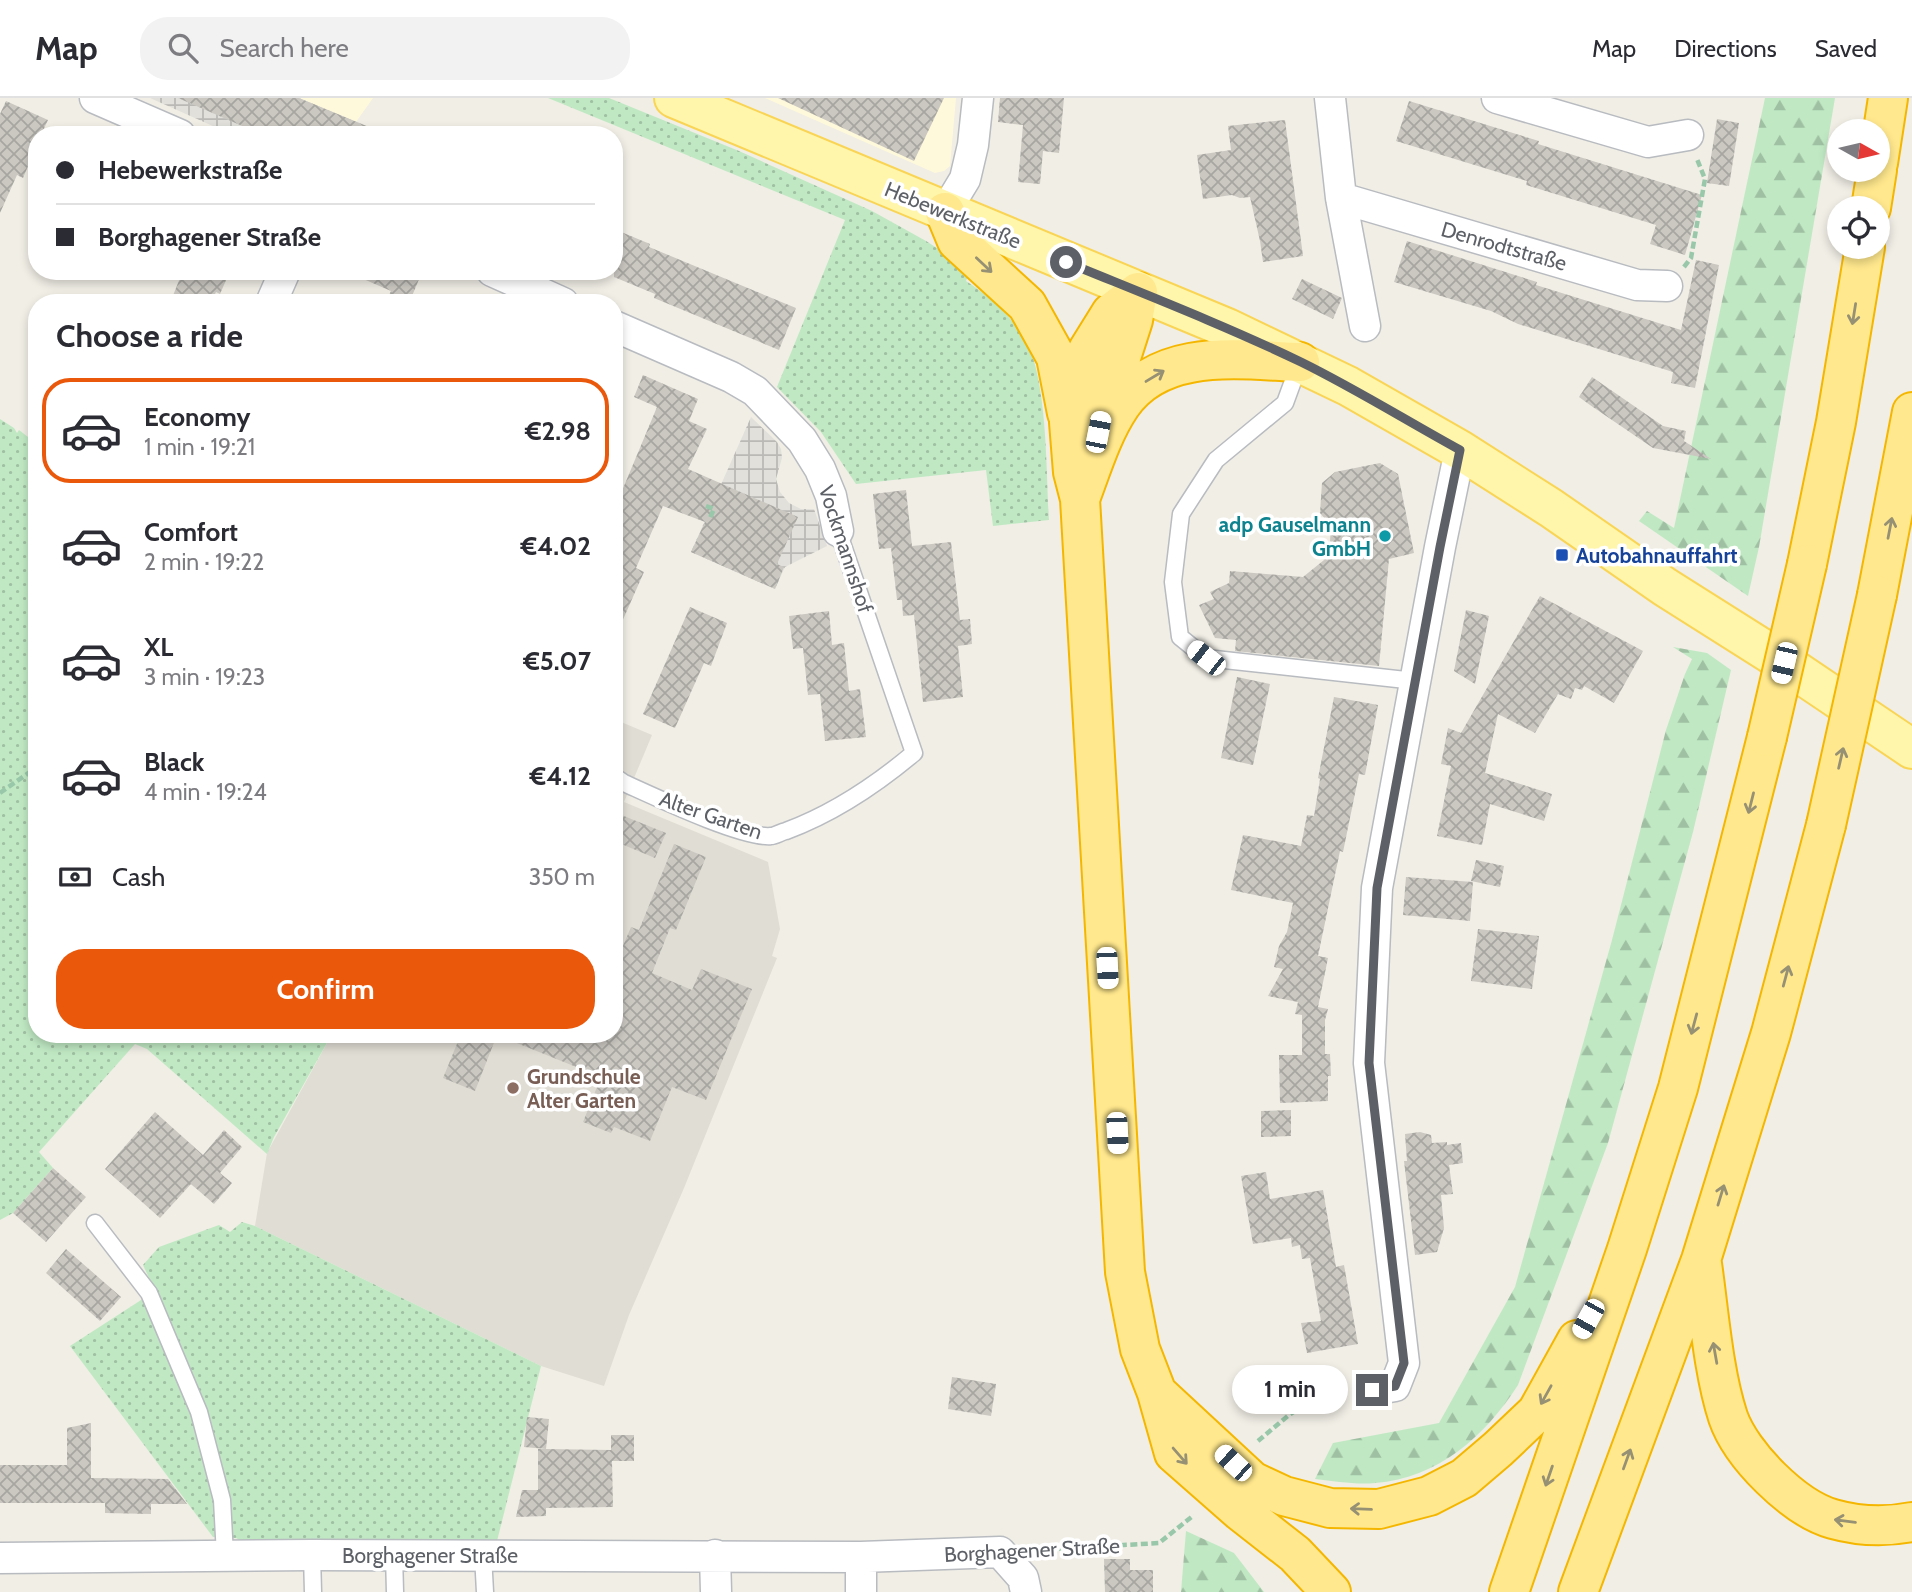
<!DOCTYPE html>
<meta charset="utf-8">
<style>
body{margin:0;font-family:Cabin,sans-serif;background:#f2f2f3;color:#2b2b33;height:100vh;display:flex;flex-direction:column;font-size:26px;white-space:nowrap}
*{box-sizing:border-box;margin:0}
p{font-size:23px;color:#7c7c81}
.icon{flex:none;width:38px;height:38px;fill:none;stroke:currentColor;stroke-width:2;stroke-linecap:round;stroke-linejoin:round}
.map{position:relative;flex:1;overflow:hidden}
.sheet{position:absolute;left:28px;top:196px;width:595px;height:749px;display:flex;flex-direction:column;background:#fff;border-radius:28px;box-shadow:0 4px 10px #0003}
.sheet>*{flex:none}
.hud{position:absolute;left:28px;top:28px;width:595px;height:154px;border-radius:28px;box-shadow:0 4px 10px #0003;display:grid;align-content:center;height:154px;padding:0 28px;background:#fff}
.needle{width:46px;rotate:98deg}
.fabs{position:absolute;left:1827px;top:21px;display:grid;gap:14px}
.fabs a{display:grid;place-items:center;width:63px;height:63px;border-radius:50%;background:#fff;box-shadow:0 4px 10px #0003;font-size:35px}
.end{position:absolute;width:32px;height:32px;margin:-16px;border:9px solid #5d6167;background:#fff;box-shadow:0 0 0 4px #fff}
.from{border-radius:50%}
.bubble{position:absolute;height:49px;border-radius:24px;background:#fff;box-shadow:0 4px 10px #0003;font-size:23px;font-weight:700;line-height:49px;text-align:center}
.car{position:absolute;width:21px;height:42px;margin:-21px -10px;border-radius:9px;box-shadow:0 0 5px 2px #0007;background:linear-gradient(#fff 24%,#345 0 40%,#fff 0 76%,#345 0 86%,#fff 0)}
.hud b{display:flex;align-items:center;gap:24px;height:66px;font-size:26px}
.hud b+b{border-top:2px solid #e1e1e2}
.hud i{width:18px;height:18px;background:#2b2b33}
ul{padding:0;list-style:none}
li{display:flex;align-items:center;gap:21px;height:105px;margin:0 14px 10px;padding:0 14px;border:4px solid transparent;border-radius:28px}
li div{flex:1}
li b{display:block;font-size:26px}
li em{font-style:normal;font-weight:700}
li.selected{border-color:#ea580c}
li>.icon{width:63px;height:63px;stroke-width:1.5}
h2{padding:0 28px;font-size:32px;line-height:84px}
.pay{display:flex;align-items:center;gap:18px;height:77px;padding:0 28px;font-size:26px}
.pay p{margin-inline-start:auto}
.cta{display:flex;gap:14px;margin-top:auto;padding:14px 28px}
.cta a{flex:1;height:80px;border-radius:28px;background:#ea580c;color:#fff;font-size:28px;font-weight:700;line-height:80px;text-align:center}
header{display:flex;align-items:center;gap:42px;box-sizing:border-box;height:98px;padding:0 35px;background:#fff;border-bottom:2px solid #e1e1e2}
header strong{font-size:33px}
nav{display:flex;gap:38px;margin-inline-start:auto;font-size:24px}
.search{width:490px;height:63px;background:#f2f2f3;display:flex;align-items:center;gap:18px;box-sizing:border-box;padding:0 24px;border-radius:28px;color:#7c7c81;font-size:26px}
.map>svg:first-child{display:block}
.commercial{fill:#fff9db}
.industrial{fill:url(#industrial-grid)}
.education{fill:#e0ddd4}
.green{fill:url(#green-dots)}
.forest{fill:url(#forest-firs)}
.building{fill:url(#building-cross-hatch)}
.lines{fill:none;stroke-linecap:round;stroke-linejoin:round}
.service-casing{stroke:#b8bbc0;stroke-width:19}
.minor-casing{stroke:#b8bbc0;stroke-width:33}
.primary-casing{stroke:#f9d455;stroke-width:42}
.motorway-casing{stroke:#f5b600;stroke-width:42}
.path{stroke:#98c8a9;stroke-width:4.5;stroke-dasharray:7 3.5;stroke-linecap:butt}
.service{stroke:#fff;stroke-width:16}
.minor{stroke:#fff;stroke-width:30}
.primary{stroke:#fff6ab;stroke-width:38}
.motorway{stroke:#ffe88d;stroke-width:38}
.motorway-bridge-casing{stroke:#f5b600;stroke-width:42;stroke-linecap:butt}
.motorway-bridge{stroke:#ffe88d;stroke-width:38}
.oneway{stroke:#969074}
.route{stroke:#5d6167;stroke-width:9}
.culture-dot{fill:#0f9aa8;stroke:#fff;stroke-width:2.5}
.transit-dot{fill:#1a4fb4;stroke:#fff;stroke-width:2.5}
.education-dot{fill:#8d6e63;stroke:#fff;stroke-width:2.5}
.labels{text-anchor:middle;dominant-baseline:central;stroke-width:7;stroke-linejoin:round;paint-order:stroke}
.street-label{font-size:21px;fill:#5d6167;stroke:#fff}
.culture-label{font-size:21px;font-weight:bold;fill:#0d838f;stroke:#fff;text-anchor:end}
.transit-label{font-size:21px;font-weight:bold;fill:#164399;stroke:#fff;text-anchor:start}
.education-label{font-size:21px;font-weight:bold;fill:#785e54;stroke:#fff;text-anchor:start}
</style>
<header>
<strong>Map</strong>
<div class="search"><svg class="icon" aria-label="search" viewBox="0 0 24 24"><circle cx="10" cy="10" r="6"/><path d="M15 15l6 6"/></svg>Search here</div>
<nav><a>Map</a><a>Directions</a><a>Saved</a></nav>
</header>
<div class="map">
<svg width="1912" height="1494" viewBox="0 0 1912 1494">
<defs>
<pattern id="industrial-grid" width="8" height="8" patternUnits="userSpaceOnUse" patternTransform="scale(1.75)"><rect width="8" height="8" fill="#e1e0da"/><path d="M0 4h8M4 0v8" fill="none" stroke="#bab9b5"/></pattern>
<pattern id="green-dots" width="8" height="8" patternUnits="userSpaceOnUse" patternTransform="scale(1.75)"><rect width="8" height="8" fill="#c0e9c3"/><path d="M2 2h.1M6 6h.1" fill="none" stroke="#9fc0a2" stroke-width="1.8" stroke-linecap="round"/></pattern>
<pattern id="forest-firs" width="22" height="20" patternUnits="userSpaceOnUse" patternTransform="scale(1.75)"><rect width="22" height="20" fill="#c0e9c3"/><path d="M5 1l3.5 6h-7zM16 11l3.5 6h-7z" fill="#9fc0a2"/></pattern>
<pattern id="building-cross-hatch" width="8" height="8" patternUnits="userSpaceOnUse" patternTransform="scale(1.75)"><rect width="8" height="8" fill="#cbc8c2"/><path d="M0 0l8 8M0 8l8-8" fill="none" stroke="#a8a6a1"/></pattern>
</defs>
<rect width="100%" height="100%" fill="#f0eee5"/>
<path class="commercial" d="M 299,0 L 373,0 L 356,24 Z
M 765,0 L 956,0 L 950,68 L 944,73 L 935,75 Z"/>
<path class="industrial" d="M 150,0 L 299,0 L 356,24 L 350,37 L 233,37 Z
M 751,319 L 777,344 L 781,351 L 782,360 L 776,381 L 780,394 L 789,405 L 801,411 L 814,411 L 827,448 L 785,469 L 775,491 L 691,454 Z"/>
<path class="education" d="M 614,621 L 652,637 L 624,704 L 768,764 L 780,831 L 772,858 L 777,860 L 684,1090 L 629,1217 L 604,1288 L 541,1268 L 255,1128 L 267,1055 L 332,936 L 614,936 Z"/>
<path class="green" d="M 548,0 L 609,0 L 739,53 L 872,113 L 926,143 L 971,172 L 966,183 C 988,197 1010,217 1024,239 C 1048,279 1046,374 1049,422 L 993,428 L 986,372 L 856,386 L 821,334 L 777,289 L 845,122 Z
M 0,321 L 14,330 L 17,335 L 19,332 L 37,346 L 37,936 L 332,936 L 274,1039 L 267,1056 L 147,951 L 135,946 L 39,1054 L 53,1070 L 13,1115 L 0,1122 Z
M 242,1124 L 255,1128 L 541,1268 L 496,1447 L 245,1445 L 236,1440 L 213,1439 L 70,1248 L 155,1193 L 143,1167 L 159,1149 L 219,1127 L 230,1134 Z"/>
<path class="forest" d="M 1765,0 L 1835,0 L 1759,449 L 1748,498 L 1639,423 L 1647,413 L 1674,430 Z
M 1673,549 L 1707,555 L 1731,572 L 1693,734 L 1608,1045 L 1518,1287 C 1485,1338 1439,1380 1375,1385 C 1356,1387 1335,1383 1315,1381 L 1333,1345 L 1439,1325 L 1515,1189 L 1612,842 L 1666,632 L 1685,576 L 1692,561 Z
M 1186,1433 L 1234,1455 L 1264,1494 L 1181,1494 Z"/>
<path class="building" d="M 178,0 L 299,0 L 386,36 L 263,37 Z
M 778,0 L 944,0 L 914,63 Z
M 1000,0 L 1064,0 L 1059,55 L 1043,53 L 1040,86 L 1018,84 L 1023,27 L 998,24 Z
M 6,3 L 48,22 L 41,37 L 37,37 L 37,47 L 23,80 L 17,77 L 0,115 L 0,16 Z
M 1409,3 L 1539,43 L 1538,46 L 1702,97 L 1685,157 L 1650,146 L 1656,127 L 1526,87 L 1527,83 L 1396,43 Z
M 1717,21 L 1739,25 L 1729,88 L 1707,85 Z
M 1285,22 L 1303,158 L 1263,164 L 1260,143 L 1250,99 L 1240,100 L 1232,97 L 1203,101 L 1197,57 L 1231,52 L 1228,28 Z
M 614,131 L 650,146 L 649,149 L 796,210 L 779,252 L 654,200 L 655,196 L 614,179 Z
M 1407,143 L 1537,184 L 1536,187 L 1681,232 L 1696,162 L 1719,167 L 1695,290 L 1671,285 L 1673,274 L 1518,226 L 1491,213 L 1394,184 Z
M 166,173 L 230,173 L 220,196 L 216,194 L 211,205 L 170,205 L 180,180 Z
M 345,173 L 407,173 L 420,179 L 409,205 L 385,205 L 391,193 Z
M 1302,181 L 1342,200 L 1333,221 L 1292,201 Z
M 643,277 L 698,301 L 689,323 L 707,331 L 688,371 L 798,419 L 777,466 L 784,469 L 775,491 L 691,454 L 705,424 L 663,408 L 636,470 L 644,474 L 614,542 L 614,412 L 657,309 L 634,299 Z
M 1592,279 L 1663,328 L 1686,333 L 1684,343 L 1711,361 L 1653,350 L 1590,307 L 1579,299 Z
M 1380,365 L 1398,376 L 1414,455 L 1389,461 L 1379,568 L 1235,553 L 1236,542 L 1215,540 L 1199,507 L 1214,501 L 1210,494 L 1229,485 L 1230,473 L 1303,479 L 1329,458 L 1331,428 L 1320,415 L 1322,385 L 1335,374 Z
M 906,392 L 912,448 L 951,444 L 960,522 L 970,521 L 972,546 L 958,548 L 963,599 L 923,604 L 914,517 L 903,518 L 902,502 L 897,502 L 891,450 L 879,451 L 873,396 Z
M 1540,498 L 1643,553 L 1614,605 L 1584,588 L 1582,592 L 1575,590 L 1571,601 L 1558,596 L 1535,635 L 1498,616 L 1485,675 L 1552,696 L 1544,723 L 1490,706 L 1482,747 L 1437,738 L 1451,668 L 1441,666 L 1448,630 L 1461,635 Z
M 690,509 L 727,525 L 711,568 L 704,565 L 675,630 L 643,616 Z
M 1466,512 L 1489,518 L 1475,586 L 1454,573 Z
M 829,513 L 832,547 L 844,545 L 849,593 L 860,591 L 866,639 L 825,643 L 820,596 L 808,597 L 803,550 L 793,551 L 789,518 Z
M 1237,579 L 1270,586 L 1253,667 L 1221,660 Z
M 1334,599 L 1378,607 L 1365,677 L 1359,676 L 1343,754 L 1340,753 L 1318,858 L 1328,860 L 1318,909 L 1328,911 L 1325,922 L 1325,956 L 1330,956 L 1331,978 L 1328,978 L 1328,1003 L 1280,1005 L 1279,957 L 1302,957 L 1302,917 L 1295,916 L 1298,904 L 1268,898 L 1283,871 L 1274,869 L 1279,848 L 1287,834 L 1293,805 L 1231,792 L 1243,737 L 1301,748 L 1307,717 L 1314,718 L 1320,681 L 1318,680 Z
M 614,714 L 666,735 L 655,760 L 614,743 Z
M 674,746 L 706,759 L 676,832 L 670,830 L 652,875 L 692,892 L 701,871 L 752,891 L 706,1002 L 672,989 L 650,1043 L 614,1029 L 611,1035 L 583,1024 L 601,979 L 497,937 L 475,993 L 443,980 L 461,936 L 614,936 L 614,869 L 631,829 L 639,832 Z
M 1476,762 L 1504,768 L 1500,789 L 1471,783 Z
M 1406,779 L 1473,784 L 1470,823 L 1403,817 Z
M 1478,831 L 1539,838 L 1532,891 L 1471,883 Z
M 1291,1012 L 1291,1038 L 1261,1039 L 1261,1013 Z
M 155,1014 L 203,1057 L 224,1032 L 242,1049 L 220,1075 L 232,1085 L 214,1106 L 191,1086 L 160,1120 L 105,1071 Z
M 1420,1034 L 1431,1037 L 1432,1045 L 1447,1044 L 1447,1047 L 1461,1045 L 1463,1065 L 1449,1067 L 1453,1096 L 1441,1097 L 1444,1130 L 1437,1154 L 1415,1157 L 1404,1063 L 1407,1063 L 1405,1036 Z
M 53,1070 L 86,1099 L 46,1144 L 13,1115 Z
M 1266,1074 L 1270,1101 L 1323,1092 L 1336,1169 L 1344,1167 L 1358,1246 L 1307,1255 L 1301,1225 L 1321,1223 L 1310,1160 L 1302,1161 L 1300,1147 L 1292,1149 L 1291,1140 L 1253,1146 L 1241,1078 Z
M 66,1151 L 121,1199 L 100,1223 L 46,1175 Z
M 952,1279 L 996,1286 L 991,1318 L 948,1311 Z
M 527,1319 L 549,1321 L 546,1351 L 611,1352 L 611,1337 L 634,1337 L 634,1363 L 612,1363 L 613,1409 L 546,1410 L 546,1418 L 516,1419 L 522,1392 L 538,1392 L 538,1351 L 546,1351 L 524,1349 Z
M 91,1325 L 91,1380 L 168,1381 L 187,1406 L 151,1406 L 151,1416 L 105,1415 L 105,1405 L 0,1405 L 0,1367 L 67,1367 L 67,1330 Z
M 1104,1461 L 1130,1461 L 1130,1472 L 1153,1472 L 1153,1494 L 1105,1494 Z"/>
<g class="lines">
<g class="service-casing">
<path id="service" d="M 1300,264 L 1285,305 L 1216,362 L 1181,416 L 1173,484 L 1180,539 L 1206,560 L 1415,583
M 614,678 L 624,685 C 653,698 743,741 771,738 C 775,738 781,734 786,733 C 832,716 877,686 914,655 L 838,433
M 95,1125 L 149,1195 L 199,1314 L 222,1402 L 225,1457
M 312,1457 L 313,1494
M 394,1457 L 395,1494
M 483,1457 L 485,1494"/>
</g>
<g class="minor-casing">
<path id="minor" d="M 95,0 L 180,37
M 1330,0 L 1341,100 L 1365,228
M 1497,0 L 1648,44 L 1688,37
M 1341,100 L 1637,187 L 1667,188
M 945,114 L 965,81 L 973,47 L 978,0
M 492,173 L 563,205
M 271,205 L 285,173
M 614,228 L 731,279 L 755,293 L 802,342 L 820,371 L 831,398 L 838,433
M 1372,1292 L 1395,1288 L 1404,1265 L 1369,965 L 1377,790 L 1440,449 L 1460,352
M 715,1457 L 716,1494
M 0,1460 L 312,1457 L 861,1459 L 1000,1454 L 1023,1480 L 1026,1494
M 861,1494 L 861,1459"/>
</g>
<g class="primary-casing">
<path id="primary" d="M 674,0 L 1227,230 L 1348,288 L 1460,352 L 1551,410 L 1665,489 L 1771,556 L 1912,651"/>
</g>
<g class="motorway-casing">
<path id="motorway" d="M 1878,65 L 1888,0
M 1871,110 L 1877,72
M 945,114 L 957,143 L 1027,207 L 1056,259 L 1067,315
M 1138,194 L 1111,215 L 1088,252 L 1069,324 L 1073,374 L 1080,401 L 1125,1174 L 1140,1251 L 1157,1295 L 1174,1355 L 1240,1413 L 1295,1456 L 1331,1494
M 1100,325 L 1133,222 L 1138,194
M 1080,401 C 1092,369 1102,335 1121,307 C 1161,249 1240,262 1300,264
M 1807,466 L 1836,324 L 1865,149
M 1877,497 L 1912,314
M 1702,1166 C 1709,1214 1713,1273 1728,1319 C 1741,1357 1794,1410 1833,1421 C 1858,1428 1887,1429 1912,1424
M 1157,1295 L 1252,1383 L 1284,1398 L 1330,1410 L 1379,1411 L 1429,1398 L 1464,1380 L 1498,1351 L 1537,1314 L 1577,1242
M 1509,1494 L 1627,1151 L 1678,990 L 1767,639
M 1578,1494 L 1701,1162 L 1771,935 L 1826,727"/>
</g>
<path class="path" d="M 1684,169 L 1691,160 L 1705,81 L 1697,61
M 706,408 L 714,411 L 710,420
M 0,695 L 37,669
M 1258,1343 L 1289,1317 L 1319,1298 L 1347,1295
M 1036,1452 L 1159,1445 L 1194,1417"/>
<use href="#service" class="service"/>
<use href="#minor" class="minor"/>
<use href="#primary" class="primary"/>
<use href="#motorway" class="motorway"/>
<g class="motorway-bridge-casing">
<path id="motorway-bridge" d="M 1767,639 L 1807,466
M 1826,727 L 1877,497"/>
</g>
<use href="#motorway-bridge" class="motorway-bridge"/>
</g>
<defs><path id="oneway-shaft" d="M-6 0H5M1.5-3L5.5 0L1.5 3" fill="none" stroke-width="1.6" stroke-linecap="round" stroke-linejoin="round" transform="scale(1.75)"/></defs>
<g class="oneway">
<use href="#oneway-shaft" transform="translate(984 167) rotate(43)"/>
<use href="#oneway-shaft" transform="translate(1854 216) rotate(99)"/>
<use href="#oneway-shaft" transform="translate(1155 278) rotate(-31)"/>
<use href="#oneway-shaft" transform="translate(1890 430) rotate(-79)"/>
<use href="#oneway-shaft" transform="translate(1841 660) rotate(-77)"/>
<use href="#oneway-shaft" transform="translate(1751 705) rotate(104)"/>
<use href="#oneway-shaft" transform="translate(1786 878) rotate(-75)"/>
<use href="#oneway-shaft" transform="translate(1694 926) rotate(105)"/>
<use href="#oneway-shaft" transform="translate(1721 1097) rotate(-73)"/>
<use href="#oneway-shaft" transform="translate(1715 1255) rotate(-100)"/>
<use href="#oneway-shaft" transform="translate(1546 1297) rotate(119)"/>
<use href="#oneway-shaft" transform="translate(1180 1358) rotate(49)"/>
<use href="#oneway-shaft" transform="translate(1627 1361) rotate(-70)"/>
<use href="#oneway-shaft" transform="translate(1549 1378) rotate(109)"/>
<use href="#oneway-shaft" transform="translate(1361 1411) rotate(-178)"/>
<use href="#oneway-shaft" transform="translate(1845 1423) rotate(-173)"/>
</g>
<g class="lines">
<path class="route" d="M 1066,164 C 1144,196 1224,227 1301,264 C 1356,291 1407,323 1460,352 L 1440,449 L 1377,790 L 1369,965 L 1404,1265 L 1395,1288 L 1372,1292"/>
</g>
<circle class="culture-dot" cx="1385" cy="438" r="7"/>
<rect class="transit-dot" x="1555" y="450" width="14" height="14" rx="3.5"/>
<circle class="education-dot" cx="513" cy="990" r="7"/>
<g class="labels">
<g class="street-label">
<text transform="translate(953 117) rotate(22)">Hebewerkstraße</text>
<text transform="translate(1504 148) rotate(16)">Denrodtstraße</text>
<text transform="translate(846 451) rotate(72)">Vockmannshof</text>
<text transform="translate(711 717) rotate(19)">Alter Garten</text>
<text transform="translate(1032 1452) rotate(-3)">Borghagener Straße</text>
<text x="430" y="1457">Borghagener Straße</text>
</g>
<g class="culture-label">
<text x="1371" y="426">adp Gauselmann<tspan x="1371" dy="24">GmbH</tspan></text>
</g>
<g class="transit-label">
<text x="1576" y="457">Autobahnauffahrt</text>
</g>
<g class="education-label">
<text x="527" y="978">Grundschule<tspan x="527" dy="24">Alter Garten</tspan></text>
</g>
</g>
</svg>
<div class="fabs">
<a><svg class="needle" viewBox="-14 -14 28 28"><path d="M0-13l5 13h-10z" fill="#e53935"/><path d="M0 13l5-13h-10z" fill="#7c7c81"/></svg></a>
<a><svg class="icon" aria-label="locate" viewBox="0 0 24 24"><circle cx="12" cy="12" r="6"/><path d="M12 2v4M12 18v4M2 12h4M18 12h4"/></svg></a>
</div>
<i class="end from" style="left:1066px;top:164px"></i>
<i class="end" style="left:1372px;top:1292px"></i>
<div class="bubble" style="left:1232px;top:1267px;width:116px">1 min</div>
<i class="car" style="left:1098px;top:334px;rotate:11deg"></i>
<i class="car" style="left:1206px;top:560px;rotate:308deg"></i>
<i class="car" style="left:1784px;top:565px;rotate:193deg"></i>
<i class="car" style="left:1107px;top:870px;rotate:177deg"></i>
<i class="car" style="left:1117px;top:1035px;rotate:177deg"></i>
<i class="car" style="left:1588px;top:1221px;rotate:209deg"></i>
<i class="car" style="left:1233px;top:1365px;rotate:313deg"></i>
<div class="hud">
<b><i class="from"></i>Hebewerkstraße</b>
<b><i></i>Borghagener Straße</b>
</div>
<section class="sheet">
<h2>Choose a ride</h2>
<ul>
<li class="selected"><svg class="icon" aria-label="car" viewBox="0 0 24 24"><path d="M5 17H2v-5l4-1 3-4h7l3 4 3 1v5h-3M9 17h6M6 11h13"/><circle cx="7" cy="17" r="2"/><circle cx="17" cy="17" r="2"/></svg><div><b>Economy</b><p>1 min · 19:21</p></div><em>€2.98</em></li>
<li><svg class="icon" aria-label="car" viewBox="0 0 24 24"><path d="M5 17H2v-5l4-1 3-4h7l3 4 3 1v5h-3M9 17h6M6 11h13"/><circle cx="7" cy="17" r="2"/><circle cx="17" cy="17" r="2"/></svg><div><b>Comfort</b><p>2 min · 19:22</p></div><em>€4.02</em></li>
<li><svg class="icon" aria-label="car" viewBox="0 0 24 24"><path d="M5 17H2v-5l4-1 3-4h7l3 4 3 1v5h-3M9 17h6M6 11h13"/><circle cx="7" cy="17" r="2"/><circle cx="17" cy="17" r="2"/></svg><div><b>XL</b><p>3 min · 19:23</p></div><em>€5.07</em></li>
<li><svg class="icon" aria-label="car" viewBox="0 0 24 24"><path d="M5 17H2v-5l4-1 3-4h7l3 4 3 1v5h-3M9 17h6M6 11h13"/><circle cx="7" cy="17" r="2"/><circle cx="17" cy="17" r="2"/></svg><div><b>Black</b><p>4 min · 19:24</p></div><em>€4.12</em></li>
</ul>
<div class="pay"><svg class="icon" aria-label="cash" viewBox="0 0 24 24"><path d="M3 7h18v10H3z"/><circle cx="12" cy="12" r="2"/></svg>Cash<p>350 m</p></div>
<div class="cta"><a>Confirm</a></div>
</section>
</div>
